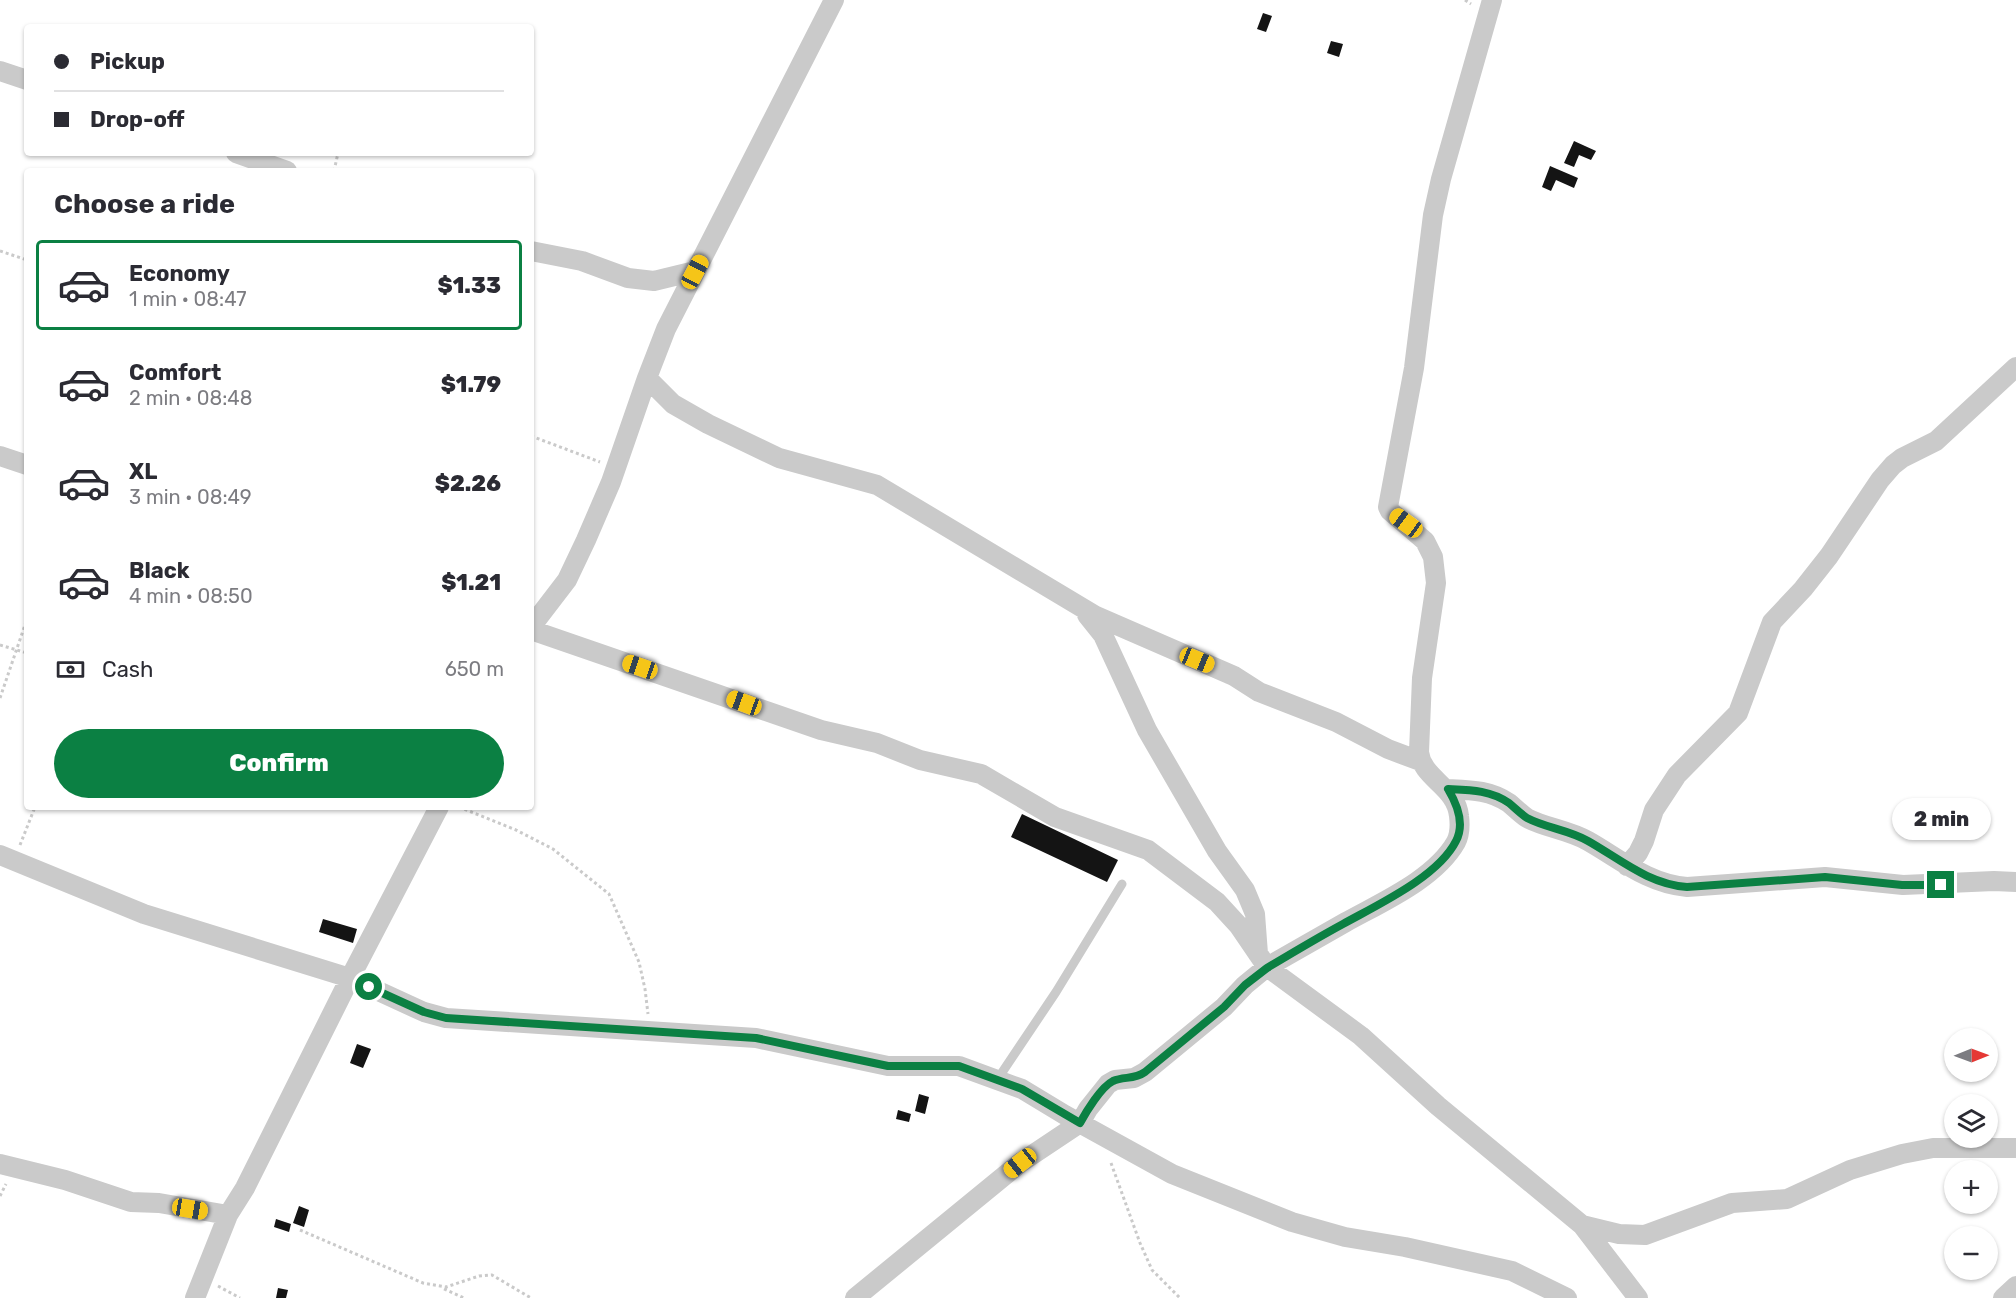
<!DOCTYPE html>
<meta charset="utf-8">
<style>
body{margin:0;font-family:Rubik,sans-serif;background:#f7f7f7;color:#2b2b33;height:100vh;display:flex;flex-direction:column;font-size:22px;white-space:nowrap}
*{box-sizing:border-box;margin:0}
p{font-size:20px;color:#7c7c81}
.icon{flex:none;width:33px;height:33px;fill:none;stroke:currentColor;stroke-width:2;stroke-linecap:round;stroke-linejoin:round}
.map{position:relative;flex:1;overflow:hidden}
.drawer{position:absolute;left:24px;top:168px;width:510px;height:642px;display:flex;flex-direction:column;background:#fff;border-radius:6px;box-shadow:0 2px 4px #0004}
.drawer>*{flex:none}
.top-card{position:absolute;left:24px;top:24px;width:510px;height:132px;border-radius:6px;box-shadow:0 2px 4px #0004;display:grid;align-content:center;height:132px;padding:0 30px;background:#fff}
.needle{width:39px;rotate:89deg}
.buttons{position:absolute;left:1944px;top:1028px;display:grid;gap:12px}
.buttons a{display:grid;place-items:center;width:54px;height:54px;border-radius:50%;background:#fff;box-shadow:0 2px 4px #0004;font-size:30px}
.end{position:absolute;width:27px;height:27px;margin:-14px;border:8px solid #0b8043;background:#fff;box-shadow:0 0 0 3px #fff}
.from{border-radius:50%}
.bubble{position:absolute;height:42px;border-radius:21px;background:#fff;box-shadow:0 2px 4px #0004;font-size:20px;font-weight:800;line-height:42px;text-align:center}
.car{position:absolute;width:18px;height:36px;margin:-18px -9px;border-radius:8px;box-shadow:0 0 4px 2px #0007;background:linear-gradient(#f5c518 24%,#345 0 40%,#f5c518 0 76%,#345 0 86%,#f5c518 0)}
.top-card b{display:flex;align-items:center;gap:21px;height:57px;font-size:22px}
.top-card b+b{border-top:2px solid #e1e1e2}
.top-card i{width:15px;height:15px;background:#2b2b33}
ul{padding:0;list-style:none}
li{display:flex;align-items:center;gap:18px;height:90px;margin:0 12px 9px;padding:0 18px;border:3px solid transparent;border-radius:6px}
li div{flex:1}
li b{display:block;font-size:22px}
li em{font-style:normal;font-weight:800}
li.current{border-color:#0b8043}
li>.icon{width:54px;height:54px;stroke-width:1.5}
h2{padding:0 30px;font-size:27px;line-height:72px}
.pay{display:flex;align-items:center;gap:15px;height:66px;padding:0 30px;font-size:22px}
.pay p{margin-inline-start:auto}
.primary-button{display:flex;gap:12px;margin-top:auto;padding:12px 30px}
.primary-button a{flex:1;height:69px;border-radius:36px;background:#0b8043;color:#fff;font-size:24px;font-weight:800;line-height:69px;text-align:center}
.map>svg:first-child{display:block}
.building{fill:#141414}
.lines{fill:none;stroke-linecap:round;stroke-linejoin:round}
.path{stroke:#cacaca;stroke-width:3;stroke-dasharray:3 3;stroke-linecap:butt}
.lane{stroke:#cacaca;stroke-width:9}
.street{stroke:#cacaca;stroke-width:20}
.route{stroke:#0b8043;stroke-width:8}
</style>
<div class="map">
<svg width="2016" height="1298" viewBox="0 0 2016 1298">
<rect width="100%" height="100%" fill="#fff"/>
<path class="building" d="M 1263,13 L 1272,16 L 1266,32 L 1257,29 Z
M 1331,41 L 1343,44 L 1339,57 L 1327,53 Z
M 1574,141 L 1596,151 L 1591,160 L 1579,155 L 1574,167 L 1564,163 Z
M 1550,166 L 1578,178 L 1574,188 L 1556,180 L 1551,191 L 1542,187 Z
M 1022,814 L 1118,860 L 1107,882 L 1011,837 Z
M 323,919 L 357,929 L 353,943 L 319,932 Z
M 357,1044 L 371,1049 L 363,1068 L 350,1063 Z
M 919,1094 L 929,1097 L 925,1114 L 915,1111 Z
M 898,1110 L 911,1114 L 909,1122 L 896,1119 Z
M 299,1206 L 309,1210 L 304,1227 L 293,1223 Z
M 276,1219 L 291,1224 L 289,1232 L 274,1227 Z
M 278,1288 L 288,1290 L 286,1298 L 276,1298 Z"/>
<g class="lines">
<path class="path" d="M 1465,0 L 1471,4
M 334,171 L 338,153
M 0,251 L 27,260
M 531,436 L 600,462
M 0,645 L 27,653
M 0,698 L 27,619
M 459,807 L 516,830 L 553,849 L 609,894 L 639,962 L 645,989 L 648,1014
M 20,845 L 35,807
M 1111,1163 L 1140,1243 L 1152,1270 L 1180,1298
M 0,1196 L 6,1184
M 300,1230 L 423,1283 L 446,1287 L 479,1276 L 492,1275 L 531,1298
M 218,1286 L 240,1298
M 444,1289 L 464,1298"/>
<path class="lane" d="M 997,1080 L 1056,992 L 1122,884"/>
<path class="street" d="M 0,71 L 27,80
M 236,153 L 287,171
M 531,251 L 582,261 L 628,278 L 654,281 L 695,271
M 647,378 L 673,404 L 708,424 L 779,458 L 877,485 L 1096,616 L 1234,676 L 1259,692 L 1336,722 L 1388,749 L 1420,761
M 0,456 L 27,465
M 1087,615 L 1103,635 L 1147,730 L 1217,851 L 1245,890 L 1255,914 L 1258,954
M 531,627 L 567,580 L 586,540 L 611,482 L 647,378 L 666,329 L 834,0
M 531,630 L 821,730 L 877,743 L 920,760 L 981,774 L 1055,817 L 1148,850 L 1217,902 L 1239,926 L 1267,967 L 1361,1036 L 1438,1106 L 1582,1225 L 1638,1298
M 1448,789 C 1471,790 1490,790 1509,803 C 1515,808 1521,814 1527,818 C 1546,828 1569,830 1588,841 C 1620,859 1648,884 1687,887 L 1825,877 L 1903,885 L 1994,881 L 2016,882
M 0,855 L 144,914 L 350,978 L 424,1012 L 446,1018 L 756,1038 L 888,1066 L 959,1066 L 1022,1089 L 1065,1115 L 1172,1174 L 1292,1222 L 1345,1237 L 1405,1247 L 1512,1271 L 1567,1298
M 1627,866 L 1638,853 L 1644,841 L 1654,810 L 1677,775 L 1738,713 L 1772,622 L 1803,589 L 1829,556 L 1880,480 L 1893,465 L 1902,458 L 1936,441 L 2016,367
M 0,1164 L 65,1180 L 131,1202 L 159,1203 L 228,1215
M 1582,1225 L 1619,1234 L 1645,1235 L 1732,1203 L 1787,1199 L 1850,1170 L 1902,1154 L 1933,1148 L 2016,1148
M 195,1298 L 228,1215 L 245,1188 L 350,978 L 439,807
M 855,1298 L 1020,1163 L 1080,1123 L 1088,1109 L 1108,1084 L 1115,1080 L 1134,1078 L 1145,1072 L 1224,1007 L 1245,985 L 1267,967 C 1293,952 1320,937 1346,922 C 1382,902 1435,879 1456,842 C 1460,834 1460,824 1459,816 C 1456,786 1422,779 1419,752 L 1422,678 L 1436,583 L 1433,557 L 1425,541 L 1390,511 L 1388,507 L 1414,368 L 1433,215 L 1441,179 L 1492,0
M 2003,1298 L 2016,1286"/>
</g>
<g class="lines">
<path class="route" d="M 369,987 L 424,1012 L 446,1018 L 756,1038 L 888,1066 L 959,1066 L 1022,1089 L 1080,1123 C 1086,1112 1101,1087 1113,1081 C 1124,1076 1134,1080 1145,1072 L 1224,1007 L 1245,985 L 1267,968 C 1292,953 1317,938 1343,924 C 1377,905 1438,877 1456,841 C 1465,824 1457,804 1448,789 C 1470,790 1490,790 1509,803 C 1515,808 1521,814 1527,818 C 1546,828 1569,830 1588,841 C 1620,859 1648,884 1687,887 L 1825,877 L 1902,885 L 1941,885"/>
</g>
</svg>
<div class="buttons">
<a><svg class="needle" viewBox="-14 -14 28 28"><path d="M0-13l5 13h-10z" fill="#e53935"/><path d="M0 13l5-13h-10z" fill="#7c7c81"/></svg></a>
<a><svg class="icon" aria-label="layers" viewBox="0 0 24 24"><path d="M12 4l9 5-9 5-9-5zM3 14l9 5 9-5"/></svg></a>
<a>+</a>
<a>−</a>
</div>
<i class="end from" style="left:369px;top:987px"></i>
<i class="end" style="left:1941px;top:885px"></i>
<div class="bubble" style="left:1892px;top:798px;width:99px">2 min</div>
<i class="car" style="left:695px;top:272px;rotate:28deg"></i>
<i class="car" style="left:1406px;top:523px;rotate:306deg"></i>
<i class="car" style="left:1197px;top:660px;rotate:112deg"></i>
<i class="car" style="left:640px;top:667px;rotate:289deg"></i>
<i class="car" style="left:744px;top:703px;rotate:290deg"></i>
<i class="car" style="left:1020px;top:1163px;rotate:231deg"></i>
<i class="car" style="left:190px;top:1209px;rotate:100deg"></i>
<div class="top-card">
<b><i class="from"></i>Pickup</b>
<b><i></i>Drop-off</b>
</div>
<section class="drawer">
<h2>Choose a ride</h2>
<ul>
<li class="current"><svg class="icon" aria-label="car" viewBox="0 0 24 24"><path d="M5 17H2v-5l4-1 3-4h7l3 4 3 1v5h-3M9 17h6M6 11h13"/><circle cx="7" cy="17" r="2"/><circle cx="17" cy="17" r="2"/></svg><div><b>Economy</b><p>1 min · 08:47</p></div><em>$1.33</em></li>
<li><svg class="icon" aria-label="car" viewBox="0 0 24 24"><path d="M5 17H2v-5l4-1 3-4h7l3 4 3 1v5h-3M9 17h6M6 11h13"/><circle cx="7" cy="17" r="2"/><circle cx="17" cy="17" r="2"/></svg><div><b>Comfort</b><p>2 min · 08:48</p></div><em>$1.79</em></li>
<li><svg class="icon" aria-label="car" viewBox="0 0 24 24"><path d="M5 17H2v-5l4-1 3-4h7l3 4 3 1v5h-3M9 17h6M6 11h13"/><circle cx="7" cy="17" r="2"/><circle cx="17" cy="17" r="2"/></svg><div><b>XL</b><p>3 min · 08:49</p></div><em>$2.26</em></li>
<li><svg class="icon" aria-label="car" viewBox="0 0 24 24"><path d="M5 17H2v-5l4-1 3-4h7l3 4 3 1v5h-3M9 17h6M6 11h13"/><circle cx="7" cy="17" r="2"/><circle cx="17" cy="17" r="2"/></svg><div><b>Black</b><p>4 min · 08:50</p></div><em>$1.21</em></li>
</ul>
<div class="pay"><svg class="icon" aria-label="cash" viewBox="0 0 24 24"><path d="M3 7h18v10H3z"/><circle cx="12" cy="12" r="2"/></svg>Cash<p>650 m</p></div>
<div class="primary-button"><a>Confirm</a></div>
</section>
</div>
